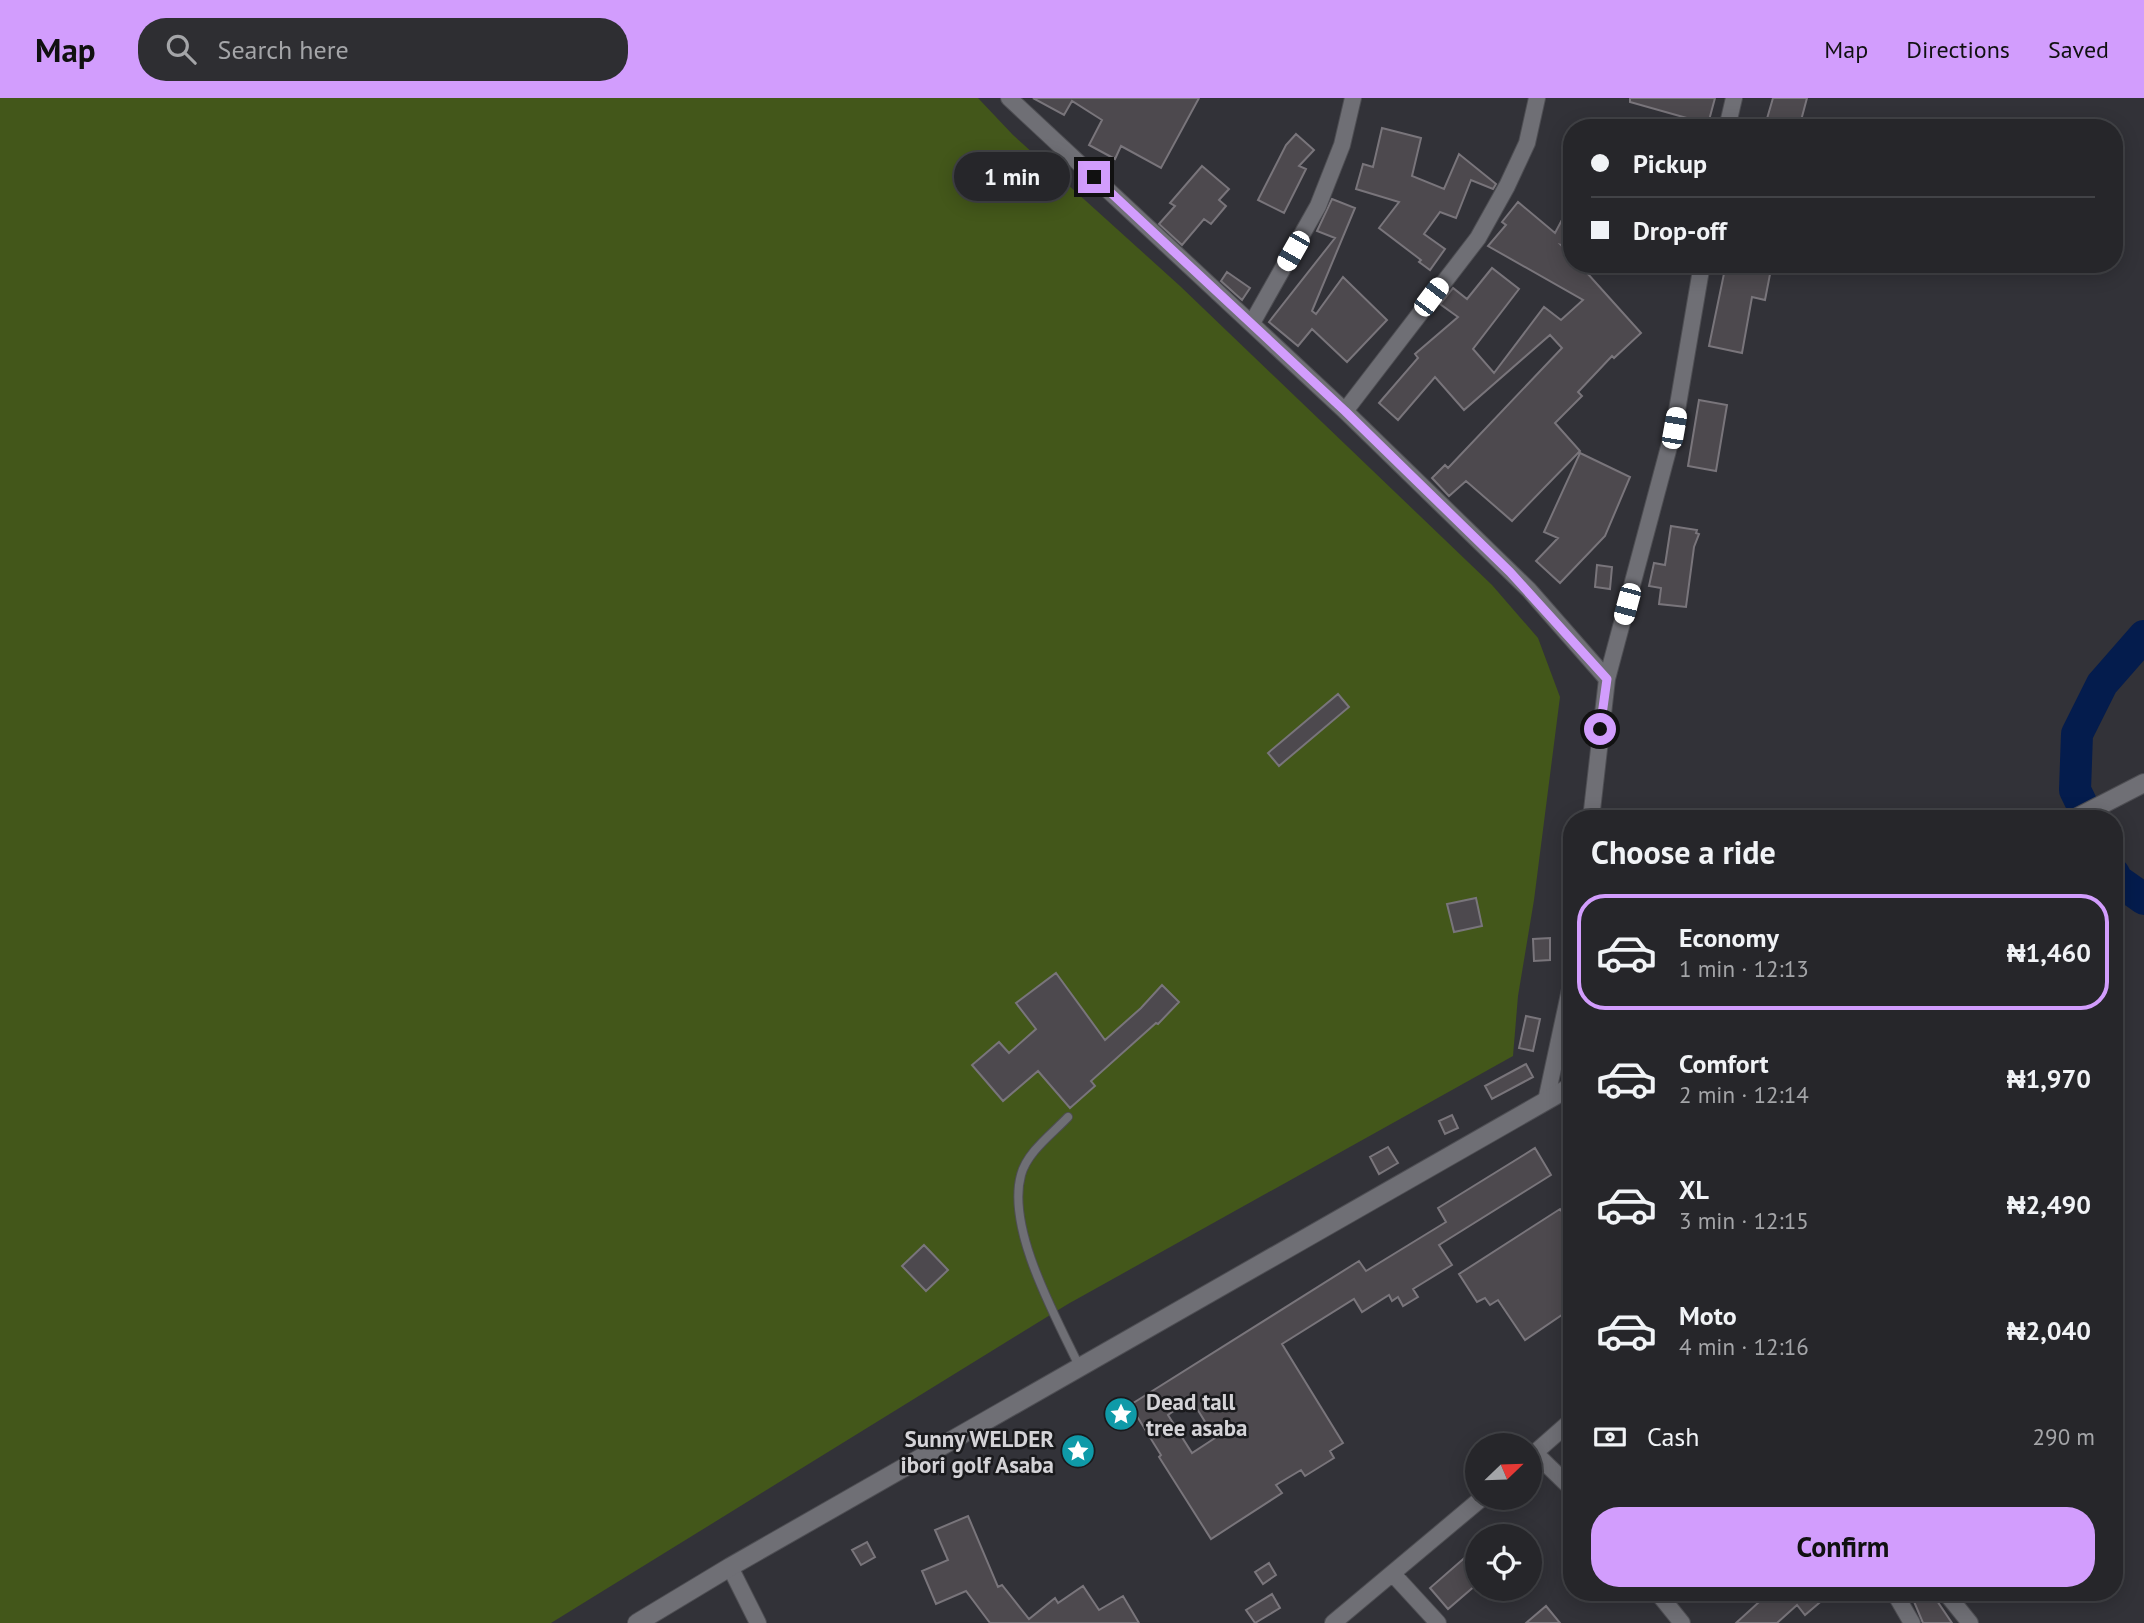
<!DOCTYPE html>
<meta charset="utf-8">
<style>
body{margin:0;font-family:"PT Sans",sans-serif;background:#2e2e32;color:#f1f3f6;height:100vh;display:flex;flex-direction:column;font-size:26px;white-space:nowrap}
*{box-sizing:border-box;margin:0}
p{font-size:23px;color:#a4a5a8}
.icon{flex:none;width:38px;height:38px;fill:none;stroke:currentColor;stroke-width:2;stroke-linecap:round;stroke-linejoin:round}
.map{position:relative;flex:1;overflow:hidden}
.sheet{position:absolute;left:1563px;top:712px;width:560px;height:791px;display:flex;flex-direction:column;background:#26262a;border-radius:28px;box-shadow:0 4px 18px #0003,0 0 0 2px #424347}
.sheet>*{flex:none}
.hud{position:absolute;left:1563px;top:21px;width:560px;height:154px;border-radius:28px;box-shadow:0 4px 18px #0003,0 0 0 2px #424347;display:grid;align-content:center;height:154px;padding:0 28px;background:#26262a}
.needle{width:46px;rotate:67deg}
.buttons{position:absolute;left:1465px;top:1335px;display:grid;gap:14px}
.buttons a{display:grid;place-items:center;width:77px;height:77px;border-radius:50%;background:#26262a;box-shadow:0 4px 18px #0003,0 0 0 2px #424347;font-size:35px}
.end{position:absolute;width:32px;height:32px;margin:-16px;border:9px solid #d29dfd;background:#111;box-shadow:0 0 0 4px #111}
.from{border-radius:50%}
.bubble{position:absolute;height:49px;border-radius:24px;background:#26262a;box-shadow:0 4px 18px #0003,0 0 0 2px #424347;font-size:23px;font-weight:800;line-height:49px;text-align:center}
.car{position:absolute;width:21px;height:42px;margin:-21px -10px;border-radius:9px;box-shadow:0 0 5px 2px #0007;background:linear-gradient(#fff 24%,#345 0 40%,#fff 0 76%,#345 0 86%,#fff 0)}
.hud b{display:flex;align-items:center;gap:24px;height:66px;font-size:26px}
.hud b+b{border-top:2px solid #424347}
.hud i{width:18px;height:18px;background:#f1f3f6}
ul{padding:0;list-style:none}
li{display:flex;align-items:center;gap:21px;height:116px;margin:0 14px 10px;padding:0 14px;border:4px solid transparent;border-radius:28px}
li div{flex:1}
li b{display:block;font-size:26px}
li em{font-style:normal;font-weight:800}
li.active{border-color:#d29dfd}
li>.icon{width:63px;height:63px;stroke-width:1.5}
h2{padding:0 28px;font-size:32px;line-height:84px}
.pay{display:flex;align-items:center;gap:18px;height:77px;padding:0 28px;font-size:26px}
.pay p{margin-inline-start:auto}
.cta{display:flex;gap:14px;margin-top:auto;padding:14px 28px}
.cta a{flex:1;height:80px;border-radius:28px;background:#d29dfd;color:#111;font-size:28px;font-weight:800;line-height:80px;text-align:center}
header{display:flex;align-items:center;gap:42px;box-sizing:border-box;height:98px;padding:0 35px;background:#d29dfd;color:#111}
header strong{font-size:33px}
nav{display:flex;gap:38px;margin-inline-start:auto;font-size:24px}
.search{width:490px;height:63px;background:#2e2e32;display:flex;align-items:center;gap:18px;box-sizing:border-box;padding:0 24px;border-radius:28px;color:#a4a5a8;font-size:26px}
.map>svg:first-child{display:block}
.green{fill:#43571a}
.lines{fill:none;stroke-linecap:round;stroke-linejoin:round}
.river{stroke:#041c4d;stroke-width:32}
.building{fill:#4d494e;stroke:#79757b;stroke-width:2;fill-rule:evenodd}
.service-casing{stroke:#4e4e53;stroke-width:10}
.minor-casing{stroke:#4e4e53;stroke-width:18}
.secondary-casing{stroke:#4e4e53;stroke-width:20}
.service{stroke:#6f6f75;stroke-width:8}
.minor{stroke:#6f6f75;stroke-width:16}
.secondary{stroke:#6f6f75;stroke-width:18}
.route{stroke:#d29dfd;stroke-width:9}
.labels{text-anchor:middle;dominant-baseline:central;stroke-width:5;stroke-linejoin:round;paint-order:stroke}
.poi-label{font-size:23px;font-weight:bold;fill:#d4d3d7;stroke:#1a1a1d;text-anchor:start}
</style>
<header>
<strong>Map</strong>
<div class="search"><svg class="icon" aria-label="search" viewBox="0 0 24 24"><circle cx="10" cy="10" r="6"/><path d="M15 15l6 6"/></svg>Search here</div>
<nav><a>Map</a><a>Directions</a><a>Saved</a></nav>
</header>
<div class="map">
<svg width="2144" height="1525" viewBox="0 0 2144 1525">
<rect width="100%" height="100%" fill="#323238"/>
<path class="green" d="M 0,0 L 978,0 L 1013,37 L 1180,188 L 1492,487 L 1538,540 L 1560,599 L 1534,802 L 1518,898 L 1513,958 L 1068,1206 L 551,1525 L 0,1525 Z"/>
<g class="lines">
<path class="river" d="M 2089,721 L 2075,692 L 2077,636 L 2102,586 L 2144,538
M 2114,776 L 2117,782 L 2144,801"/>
</g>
<path class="building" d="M 1033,0 L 1199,0 L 1161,70 L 1121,48 L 1115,61 L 1089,47 L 1102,22 L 1072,3 L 1064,17 Z
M 1630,0 L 1715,0 L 1708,26 L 1630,4 Z
M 1773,0 L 1807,0 L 1799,30 L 1787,30 L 1766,24 Z
M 1382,30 L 1421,40 L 1412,78 L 1444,91 L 1459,56 L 1496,86 L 1493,91 L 1471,82 L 1456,120 L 1440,114 L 1424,136 L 1445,151 L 1430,172 L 1419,164 L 1421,162 L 1379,130 L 1399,104 L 1356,91 L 1363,66 L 1373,69 Z
M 1296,36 L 1314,52 L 1299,68 L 1306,71 L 1284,115 L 1258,102 L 1286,47 Z
M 1202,68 L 1229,91 L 1219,102 L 1226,108 L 1211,126 L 1204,121 L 1182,147 L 1159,126 L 1175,108 L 1170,105 Z
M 1332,101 L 1355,110 L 1312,213 L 1316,216 L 1343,179 L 1387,222 L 1347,264 L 1312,231 L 1298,248 L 1269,224 L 1335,140 L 1317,133 Z
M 1572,103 L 1572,150 L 1561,147 L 1572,158 L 1572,166 L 1579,166 L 1641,235 L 1614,260 L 1612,258 L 1578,294 L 1582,298 L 1555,325 L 1580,353 L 1512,423 L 1466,383 L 1449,398 L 1432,380 L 1445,367 L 1448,370 L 1562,250 L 1550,237 L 1464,312 L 1435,279 L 1398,322 L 1379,305 L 1418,260 L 1415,256 L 1458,219 L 1440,206 L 1453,190 L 1467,201 L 1492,170 L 1519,191 L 1473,251 L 1494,275 L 1544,209 L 1561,222 L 1583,202 L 1488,148 L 1506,127 L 1502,124 L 1518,104 L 1555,135 Z
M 1726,166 L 1772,166 L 1765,202 L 1752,199 L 1742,255 L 1709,248 Z
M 1227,174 L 1250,190 L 1242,202 L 1221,183 Z
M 1699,302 L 1727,307 L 1716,373 L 1688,368 Z
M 1580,355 L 1630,379 L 1605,438 L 1560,485 L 1536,463 L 1558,440 L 1544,434 Z
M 1671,428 L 1697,432 L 1696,435 L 1699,436 L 1694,449 L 1686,509 L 1659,506 L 1661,490 L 1649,488 L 1654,465 L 1665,467 Z
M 1597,467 L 1612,469 L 1610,491 L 1595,489 Z
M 1338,596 L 1349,609 L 1279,668 L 1268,655 Z
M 1476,800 L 1482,828 L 1454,834 L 1447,806 Z
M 1550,840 L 1550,862 L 1534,863 L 1533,841 Z
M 1056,875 L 1105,942 L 1141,910 L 1162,887 L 1179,904 L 1158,926 L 1156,925 L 1091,983 L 1095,988 L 1070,1010 L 1038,973 L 1003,1003 L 972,967 L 999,944 L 1009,955 L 1036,931 L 1016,905 Z
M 1526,918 L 1540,921 L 1533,953 L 1519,950 Z
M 1526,966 L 1533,979 L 1492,1001 L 1485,988 Z
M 1452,1017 L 1458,1030 L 1445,1036 L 1439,1023 Z
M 1388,1049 L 1398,1065 L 1379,1076 L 1370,1059 Z
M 1535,1050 L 1551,1077 L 1439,1147 L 1452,1167 L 1413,1191 L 1418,1199 L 1403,1208 L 1398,1199 L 1392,1203 L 1389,1197 L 1362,1214 L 1354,1201 L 1282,1246 L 1343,1345 L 1330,1353 L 1334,1360 L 1305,1378 L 1301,1372 L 1276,1387 L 1282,1395 L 1211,1441 L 1159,1359 L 1161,1357 L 1130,1307 L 1359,1163 L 1366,1173 L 1446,1124 L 1438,1110 ZM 1191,1301 L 1215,1340 L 1192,1355 L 1168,1317 Z
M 1560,1111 L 1572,1129 L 1572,1210 L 1525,1242 L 1498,1202 L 1490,1207 L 1485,1200 L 1477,1204 L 1459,1176 Z
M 924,1147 L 948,1172 L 926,1193 L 902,1168 Z
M 968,1418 L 998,1489 L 1002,1487 L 1029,1521 L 1055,1500 L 1058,1505 L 1083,1488 L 1099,1512 L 1123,1498 L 1139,1525 L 990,1525 L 966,1493 L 936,1506 L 922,1473 L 948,1462 L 935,1432 Z
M 867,1444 L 875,1459 L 861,1467 L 852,1452 Z
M 1477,1449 L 1477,1486 L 1448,1511 L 1430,1490 Z
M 1269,1465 L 1276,1477 L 1263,1486 L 1255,1474 Z
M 1770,1494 L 1832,1494 L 1805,1517 L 1797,1507 L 1777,1525 L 1736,1525 Z
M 1910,1494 L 1931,1494 L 1952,1525 L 1923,1525 Z
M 1272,1496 L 1280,1510 L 1255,1525 L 1246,1512 Z
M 1546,1508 L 1560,1525 L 1526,1525 Z"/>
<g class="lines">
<g class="service-casing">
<path id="service" d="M 1068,1019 C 1052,1036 1027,1054 1021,1077 C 1006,1131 1057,1221 1080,1270"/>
</g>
<g class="minor-casing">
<path id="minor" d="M 1009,0 L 1345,313 L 1529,492 L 1607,581
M 1727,30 L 1734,0
M 1252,225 L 1318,108 L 1342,47 L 1353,0
M 1345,313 L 1478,140 L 1507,88 L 1527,45 L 1537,0
M 1591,721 L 1607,581 L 1674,330 L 1702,166
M 1546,1003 L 1572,882
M 1535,1355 L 1572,1391
M 1530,1359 L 1572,1322
M 730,1469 L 758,1525
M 1393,1476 L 1438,1525
M 1657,1494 L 1682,1525
M 1894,1494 L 1912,1525
M 1945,1494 L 1970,1525
M 1333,1525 L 1482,1400"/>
</g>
<g class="secondary-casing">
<path id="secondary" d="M 2074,721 L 2144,685
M 637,1525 L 730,1469 L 1572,988"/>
</g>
<use href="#service" class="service"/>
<use href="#minor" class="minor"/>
<use href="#secondary" class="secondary"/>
</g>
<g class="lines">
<path class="route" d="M 1094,79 L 1345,313 L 1510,474 L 1607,581 L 1600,631"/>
</g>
<defs>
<g id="sight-disc" transform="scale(1.75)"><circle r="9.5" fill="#0f9aa8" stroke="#1a1a1d"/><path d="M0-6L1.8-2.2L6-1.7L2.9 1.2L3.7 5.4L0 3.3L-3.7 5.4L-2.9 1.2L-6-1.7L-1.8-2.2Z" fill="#fff"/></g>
</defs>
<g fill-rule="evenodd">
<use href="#sight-disc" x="1121" y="1316"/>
<use href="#sight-disc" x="1078" y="1353"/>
</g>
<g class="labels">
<g class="poi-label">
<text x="1146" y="1303">Dead tall<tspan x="1146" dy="26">tree asaba</tspan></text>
<text x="1054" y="1340" text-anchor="end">Sunny WELDER<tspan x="1054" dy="26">ibori golf Asaba</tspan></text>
</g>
</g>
</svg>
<div class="buttons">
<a><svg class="needle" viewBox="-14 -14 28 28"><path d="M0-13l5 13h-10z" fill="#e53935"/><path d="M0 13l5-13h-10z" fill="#a4a5a8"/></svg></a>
<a><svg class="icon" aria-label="locate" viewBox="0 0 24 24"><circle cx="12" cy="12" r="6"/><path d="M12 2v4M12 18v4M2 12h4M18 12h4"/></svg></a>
</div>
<i class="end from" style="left:1600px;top:631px"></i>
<i class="end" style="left:1094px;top:79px"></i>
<div class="bubble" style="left:954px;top:54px;width:116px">1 min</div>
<i class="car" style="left:1293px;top:153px;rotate:210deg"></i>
<i class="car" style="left:1431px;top:199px;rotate:37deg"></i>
<i class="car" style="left:1674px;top:330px;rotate:10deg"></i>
<i class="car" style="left:1627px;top:506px;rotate:195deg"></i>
<div class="hud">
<b><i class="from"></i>Pickup</b>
<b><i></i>Drop-off</b>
</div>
<section class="sheet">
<h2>Choose a ride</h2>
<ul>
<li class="active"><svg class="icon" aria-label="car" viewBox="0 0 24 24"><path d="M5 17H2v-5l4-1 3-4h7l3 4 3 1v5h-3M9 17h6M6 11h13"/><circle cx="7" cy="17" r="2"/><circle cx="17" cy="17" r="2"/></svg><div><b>Economy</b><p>1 min · 12:13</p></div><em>₦1,460</em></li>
<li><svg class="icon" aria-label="car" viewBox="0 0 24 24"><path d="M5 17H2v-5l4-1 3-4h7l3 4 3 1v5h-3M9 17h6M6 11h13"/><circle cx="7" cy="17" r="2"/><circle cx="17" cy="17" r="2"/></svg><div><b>Comfort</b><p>2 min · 12:14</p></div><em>₦1,970</em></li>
<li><svg class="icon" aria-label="car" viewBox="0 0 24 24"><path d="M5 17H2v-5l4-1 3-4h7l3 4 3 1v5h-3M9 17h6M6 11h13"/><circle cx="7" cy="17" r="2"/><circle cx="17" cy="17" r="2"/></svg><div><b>XL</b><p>3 min · 12:15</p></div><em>₦2,490</em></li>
<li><svg class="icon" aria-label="car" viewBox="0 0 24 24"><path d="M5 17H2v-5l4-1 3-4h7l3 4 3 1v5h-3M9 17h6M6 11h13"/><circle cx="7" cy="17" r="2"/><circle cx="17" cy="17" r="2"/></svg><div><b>Moto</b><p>4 min · 12:16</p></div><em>₦2,040</em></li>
</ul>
<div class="pay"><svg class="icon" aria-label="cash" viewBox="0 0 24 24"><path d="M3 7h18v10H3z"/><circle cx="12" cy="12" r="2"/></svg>Cash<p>290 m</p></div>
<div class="cta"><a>Confirm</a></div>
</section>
</div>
